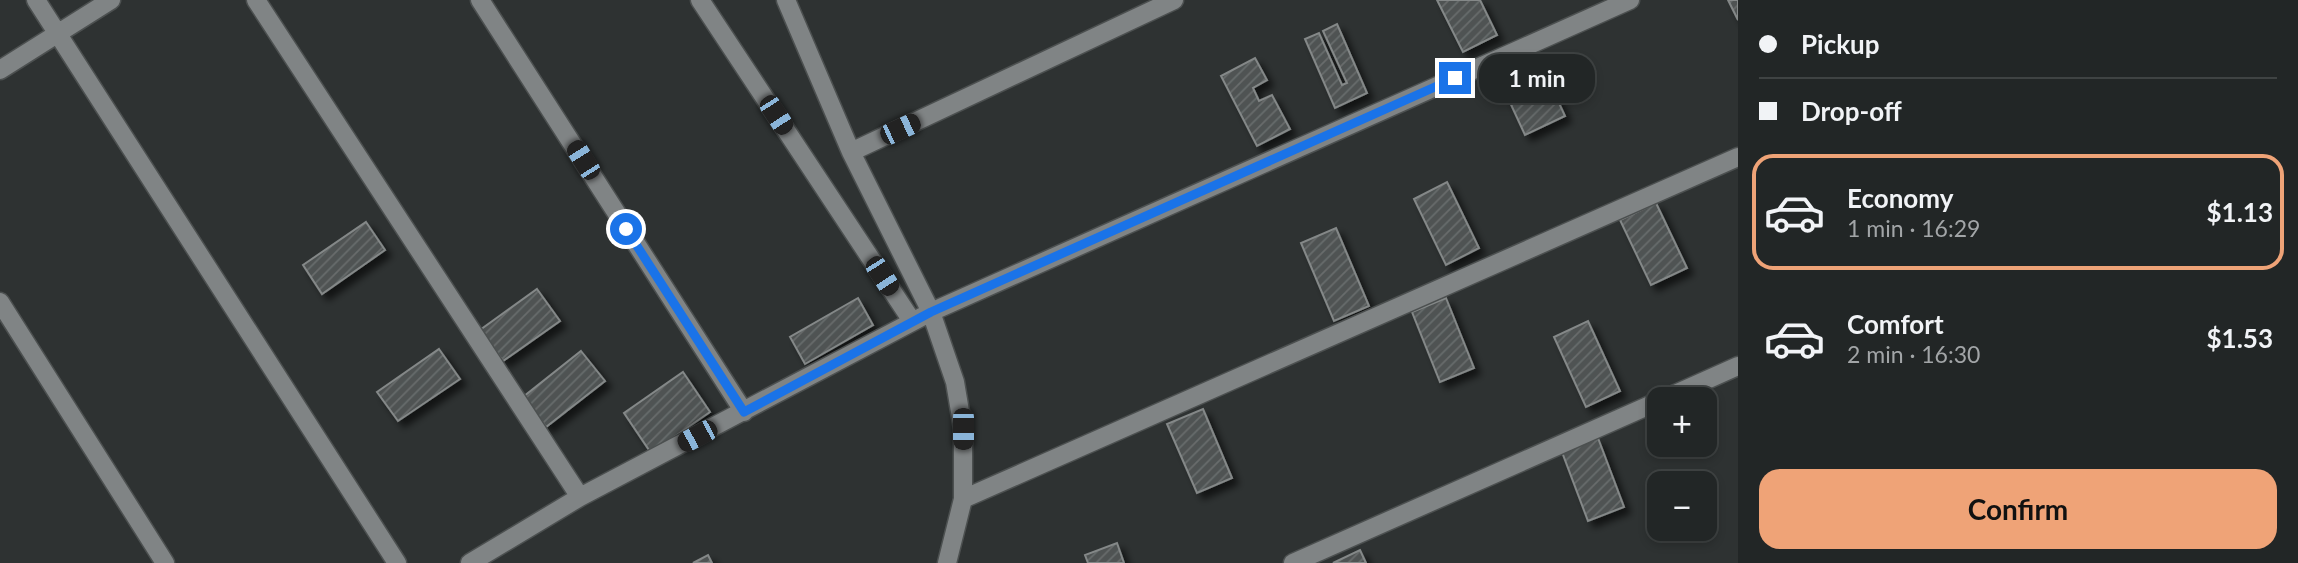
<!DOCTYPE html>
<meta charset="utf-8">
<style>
body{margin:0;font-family:Lato,sans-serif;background:#2a2e2e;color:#f1f3f6;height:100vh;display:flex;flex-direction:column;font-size:26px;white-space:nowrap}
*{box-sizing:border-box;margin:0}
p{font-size:23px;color:#a2a5a7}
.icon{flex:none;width:38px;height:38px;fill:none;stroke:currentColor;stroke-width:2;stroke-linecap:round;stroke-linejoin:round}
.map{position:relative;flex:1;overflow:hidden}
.details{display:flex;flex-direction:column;background:#222626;width:560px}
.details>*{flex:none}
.banner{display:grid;align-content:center;height:154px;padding:0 21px;background:#222626}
.fabs{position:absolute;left:1647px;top:387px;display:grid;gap:14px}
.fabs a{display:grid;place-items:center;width:70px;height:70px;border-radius:14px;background:#222626;box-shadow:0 4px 10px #0003,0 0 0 2px #3f4343;font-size:35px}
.end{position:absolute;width:32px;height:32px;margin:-16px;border:9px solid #1a73e8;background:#fff;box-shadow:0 0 0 4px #fff}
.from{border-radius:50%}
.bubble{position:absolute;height:49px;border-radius:21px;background:#222626;box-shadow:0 4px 10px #0003,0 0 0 2px #3f4343;font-size:23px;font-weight:700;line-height:49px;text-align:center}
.car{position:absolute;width:21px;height:42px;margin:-21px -10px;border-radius:9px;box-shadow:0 0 5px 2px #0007;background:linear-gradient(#222 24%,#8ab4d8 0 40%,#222 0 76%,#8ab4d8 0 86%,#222 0)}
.banner b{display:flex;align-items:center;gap:24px;height:66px;font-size:26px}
.banner b+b{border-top:2px solid #3f4343}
.banner i{width:18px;height:18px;background:#f1f3f6}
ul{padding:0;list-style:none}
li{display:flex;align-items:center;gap:21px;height:116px;margin:0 14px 10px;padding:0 7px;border:4px solid transparent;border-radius:21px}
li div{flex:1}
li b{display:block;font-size:26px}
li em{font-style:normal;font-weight:700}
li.active{border-color:#efa377}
li>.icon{width:63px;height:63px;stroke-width:1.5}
.button{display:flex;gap:14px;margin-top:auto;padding:14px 21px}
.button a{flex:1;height:80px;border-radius:21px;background:#efa377;color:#111;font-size:28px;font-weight:700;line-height:80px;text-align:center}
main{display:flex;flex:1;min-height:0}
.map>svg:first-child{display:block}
.building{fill:url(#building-hatch);stroke:#848888;stroke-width:2;filter:url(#shadow)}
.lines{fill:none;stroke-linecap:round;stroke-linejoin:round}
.minor-casing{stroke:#4c5050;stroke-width:21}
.minor{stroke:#808485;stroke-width:18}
.route{stroke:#1a73e8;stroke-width:9}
</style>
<main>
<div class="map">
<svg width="1738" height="563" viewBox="0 0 1738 563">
<defs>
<pattern id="building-hatch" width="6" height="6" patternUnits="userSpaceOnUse" patternTransform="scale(1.75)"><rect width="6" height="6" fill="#4f5353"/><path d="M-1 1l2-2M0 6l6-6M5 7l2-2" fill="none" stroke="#686c6c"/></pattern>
<filter id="shadow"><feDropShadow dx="6" dy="6" stdDeviation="3.5" flood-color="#0009"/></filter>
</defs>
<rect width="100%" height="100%" fill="#2e3232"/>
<path class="building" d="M 1437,0 L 1480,0 L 1497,35 L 1463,52 Z
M 1728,0 L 1738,0 L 1738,20 Z
M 1337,24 L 1367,93 L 1335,108 L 1305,39 L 1319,33 L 1342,85 L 1347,83 L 1323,31 Z
M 1535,51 L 1565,116 L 1525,135 L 1495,70 Z
M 1255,58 L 1267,80 L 1253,88 L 1259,101 L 1272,95 L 1290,129 L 1257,146 L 1221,76 Z
M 1447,182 L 1479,248 L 1446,265 L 1414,199 Z
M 1656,203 L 1687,268 L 1651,285 L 1620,220 Z
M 366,222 L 385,250 L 322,294 L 303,265 Z
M 1336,228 L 1369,306 L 1334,321 L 1301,243 Z
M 537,289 L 560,321 L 503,361 L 480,330 Z
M 858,298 L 873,325 L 805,364 L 790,337 Z
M 1446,298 L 1474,368 L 1440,382 L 1412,312 Z
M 1588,321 L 1620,391 L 1586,407 L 1554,337 Z
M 439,349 L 460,379 L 398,421 L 377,392 Z
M 581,351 L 605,381 L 546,427 L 523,397 Z
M 683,372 L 710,412 L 651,453 L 624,413 Z
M 1203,409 L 1232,478 L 1197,493 L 1167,424 Z
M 1598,438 L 1624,507 L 1588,521 L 1562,452 Z
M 1117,543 L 1124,563 L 1088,563 L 1085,555 Z
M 1360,550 L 1366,563 L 1333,563 Z
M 708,555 L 712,563 L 693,563 Z"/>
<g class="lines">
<g class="minor-casing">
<path id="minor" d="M 36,0 L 397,563
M 256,0 L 580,497
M 480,0 L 744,412
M 700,0 L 912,321
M 786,0 L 851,152 L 931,312 L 955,382 L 963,429 L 963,499 L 947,563
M 0,70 L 111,0
M 851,152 L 1174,0
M 0,302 L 165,563
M 1664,399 L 1738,366
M 963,499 L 1738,157
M 470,563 L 580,497 L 931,312 L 1630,0
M 1293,563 L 1659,401"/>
</g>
<use href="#minor" class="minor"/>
</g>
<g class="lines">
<path class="route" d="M 626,229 L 744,412 L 931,312 L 1455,78"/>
</g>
</svg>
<div class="fabs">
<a>+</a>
<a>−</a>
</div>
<i class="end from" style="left:626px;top:229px"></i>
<i class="end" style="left:1455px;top:78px"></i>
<div class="bubble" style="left:1479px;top:54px;width:116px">1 min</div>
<i class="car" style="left:776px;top:115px;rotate:147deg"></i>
<i class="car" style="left:900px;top:129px;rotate:65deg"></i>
<i class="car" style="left:583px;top:160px;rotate:328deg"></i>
<i class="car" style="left:882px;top:276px;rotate:147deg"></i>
<i class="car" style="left:963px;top:429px;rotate:180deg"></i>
<i class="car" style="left:697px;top:436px;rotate:242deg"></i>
</div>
<section class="details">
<div class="banner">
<b><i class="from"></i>Pickup</b>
<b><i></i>Drop-off</b>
</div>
<ul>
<li class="active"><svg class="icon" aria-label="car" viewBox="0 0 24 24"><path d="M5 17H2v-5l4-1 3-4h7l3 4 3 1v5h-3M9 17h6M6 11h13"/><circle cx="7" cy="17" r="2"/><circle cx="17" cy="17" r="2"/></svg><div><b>Economy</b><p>1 min · 16:29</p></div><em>$1.13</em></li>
<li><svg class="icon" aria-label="car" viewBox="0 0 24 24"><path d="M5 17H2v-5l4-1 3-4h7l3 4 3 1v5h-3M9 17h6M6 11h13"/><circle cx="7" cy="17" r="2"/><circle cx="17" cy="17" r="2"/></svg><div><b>Comfort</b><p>2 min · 16:30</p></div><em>$1.53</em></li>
</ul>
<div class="button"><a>Confirm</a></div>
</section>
</main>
